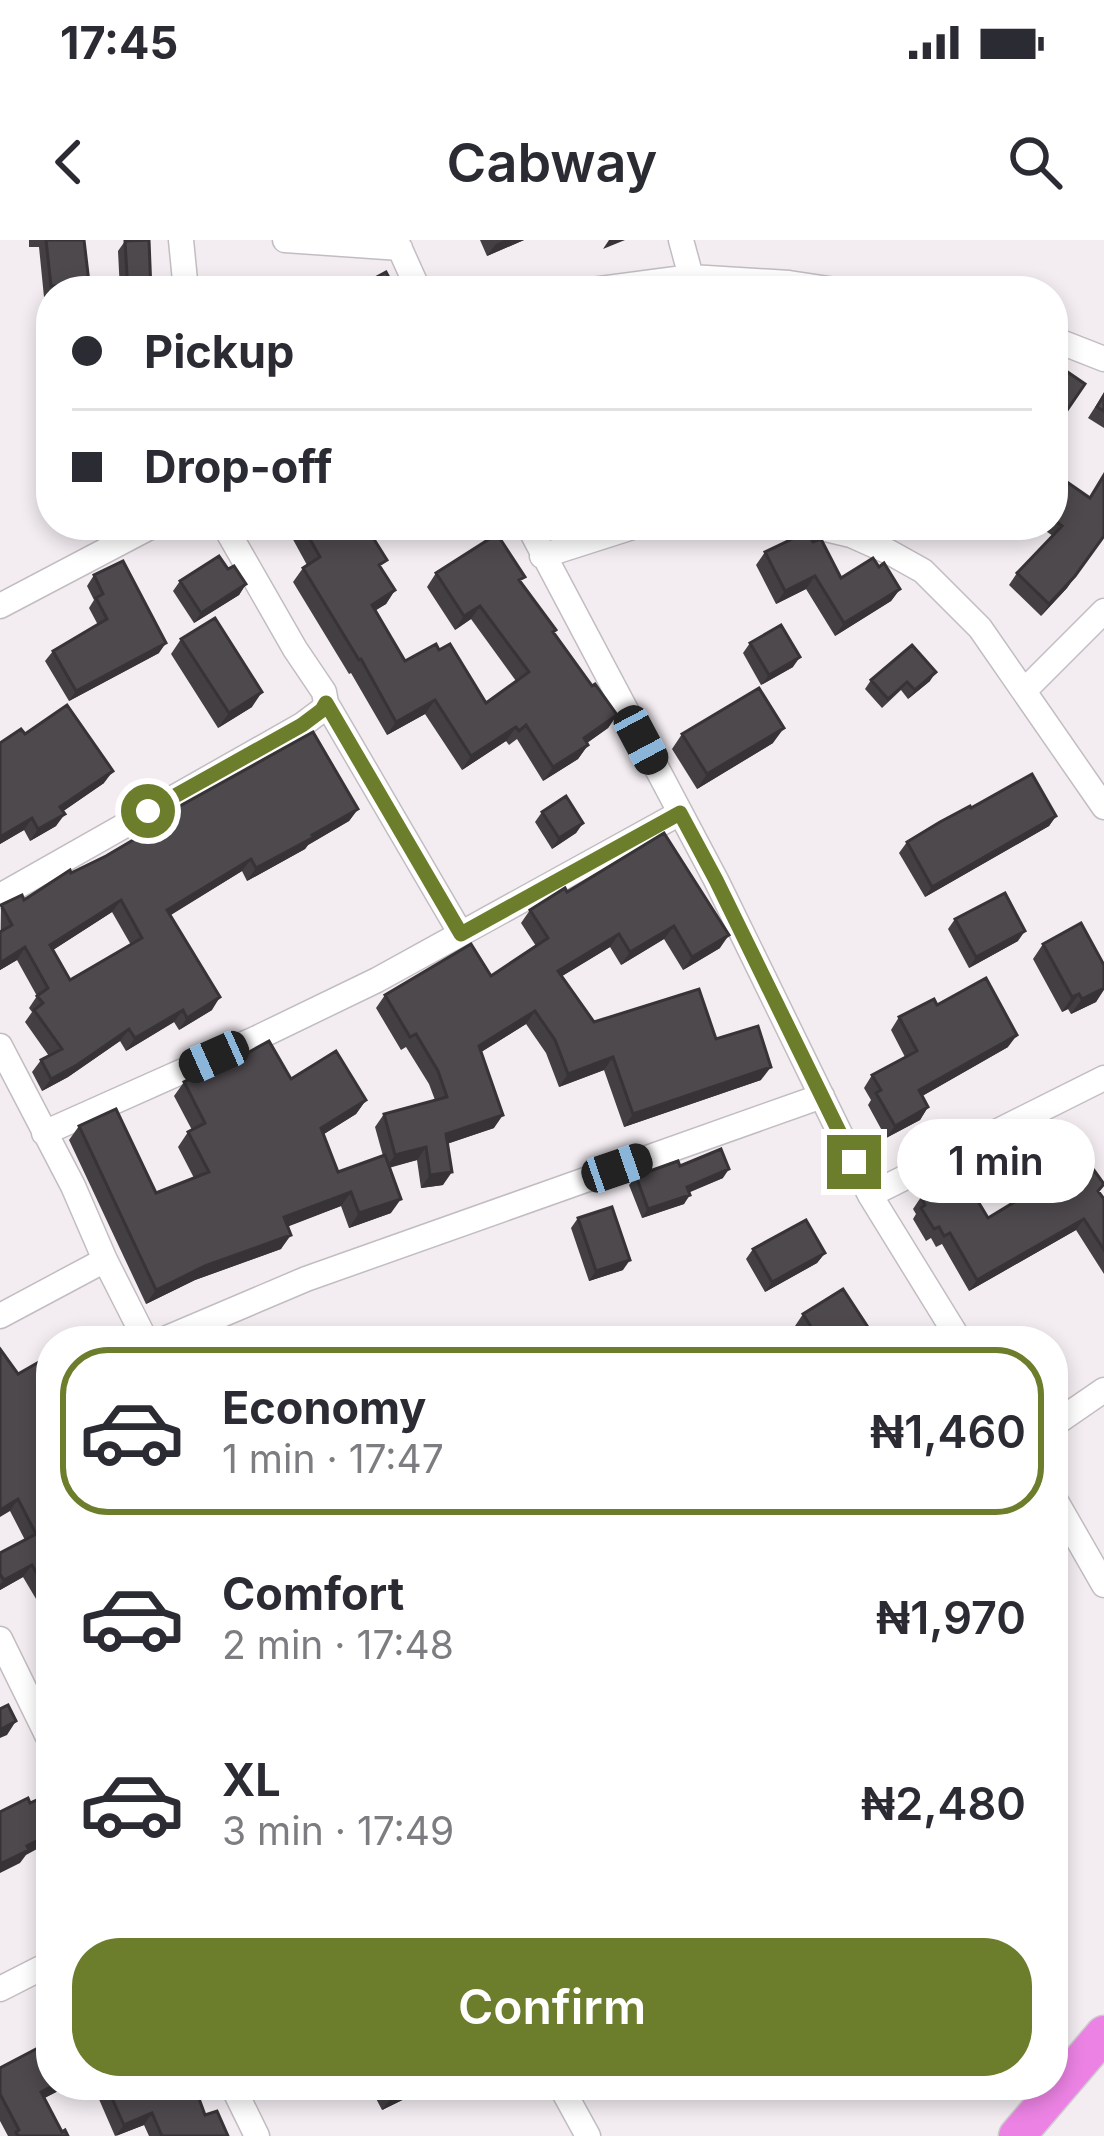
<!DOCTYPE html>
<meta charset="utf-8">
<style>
body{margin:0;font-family:Inter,sans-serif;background:#f7f7f7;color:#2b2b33;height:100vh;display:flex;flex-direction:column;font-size:45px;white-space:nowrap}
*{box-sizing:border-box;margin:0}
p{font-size:39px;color:#7c7c81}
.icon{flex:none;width:66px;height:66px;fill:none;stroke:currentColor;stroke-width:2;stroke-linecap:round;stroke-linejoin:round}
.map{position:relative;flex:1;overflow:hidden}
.drawer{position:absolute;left:36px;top:1086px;width:1032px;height:774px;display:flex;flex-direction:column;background:#fff;border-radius:48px;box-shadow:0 6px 18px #0003}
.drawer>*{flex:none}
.banner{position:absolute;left:36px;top:36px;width:1032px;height:264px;border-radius:48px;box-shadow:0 6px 18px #0003;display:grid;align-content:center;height:264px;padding:0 36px;background:#fff}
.end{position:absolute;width:54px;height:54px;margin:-27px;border:15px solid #6c7d2b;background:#fff;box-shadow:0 0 0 6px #fff}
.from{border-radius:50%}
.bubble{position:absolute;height:84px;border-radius:42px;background:#fff;box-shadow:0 6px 18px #0003;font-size:39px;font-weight:600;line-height:84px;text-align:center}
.car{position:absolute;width:36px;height:72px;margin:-36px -18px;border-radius:15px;box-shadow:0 0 9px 3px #0007;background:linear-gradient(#222 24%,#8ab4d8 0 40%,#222 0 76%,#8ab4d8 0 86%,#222 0)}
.banner b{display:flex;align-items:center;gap:42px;height:114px;font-size:45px}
.banner b+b{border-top:3px solid #e1e1e2}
.banner i{width:30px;height:30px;background:#2b2b33}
ul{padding:21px 0 0;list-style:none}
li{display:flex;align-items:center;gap:36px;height:168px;margin:0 24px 18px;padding:0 12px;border:6px solid transparent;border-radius:48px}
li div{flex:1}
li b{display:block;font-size:45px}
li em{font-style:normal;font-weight:600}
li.selected{border-color:#6c7d2b}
li>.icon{width:108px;height:108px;stroke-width:1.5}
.primary-button{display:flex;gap:24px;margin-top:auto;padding:24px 36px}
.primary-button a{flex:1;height:138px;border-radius:48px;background:#6c7d2b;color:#fff;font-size:48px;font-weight:600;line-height:138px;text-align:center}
.status{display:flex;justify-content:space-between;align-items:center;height:84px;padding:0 60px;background:#fff;direction:ltr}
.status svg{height:33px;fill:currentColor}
header{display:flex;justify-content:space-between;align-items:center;height:156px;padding:0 36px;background:#fff;font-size:54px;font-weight:600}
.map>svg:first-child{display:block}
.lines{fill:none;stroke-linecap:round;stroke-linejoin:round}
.minor-casing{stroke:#c2bdc2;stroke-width:27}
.highway-casing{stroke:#cecdce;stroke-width:39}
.minor{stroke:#fff;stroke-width:24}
.highway{stroke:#ec83e4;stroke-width:36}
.wall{fill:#433f42;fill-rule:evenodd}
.shaded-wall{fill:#373336}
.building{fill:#4e494d;stroke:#373336;stroke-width:3;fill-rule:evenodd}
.route{stroke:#6c7d2b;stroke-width:15}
</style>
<div class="status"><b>17:45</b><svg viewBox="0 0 49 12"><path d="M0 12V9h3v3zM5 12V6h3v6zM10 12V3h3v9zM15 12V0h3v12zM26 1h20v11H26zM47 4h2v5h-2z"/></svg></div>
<header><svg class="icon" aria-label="back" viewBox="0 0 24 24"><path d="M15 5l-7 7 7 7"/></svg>Cabway<svg class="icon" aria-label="search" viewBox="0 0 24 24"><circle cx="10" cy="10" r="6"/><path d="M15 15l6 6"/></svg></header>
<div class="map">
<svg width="1104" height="1896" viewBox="0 0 1104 1896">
<rect width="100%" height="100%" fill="#f3edf2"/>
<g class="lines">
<g class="minor-casing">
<path id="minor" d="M 181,0 L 186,51
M 285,0 L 400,8
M 396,0 L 419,51
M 691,37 L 789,43 L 842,51
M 585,51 L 691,37 L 681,0
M 1053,99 L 1104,119
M 528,285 L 716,640 L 870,955 L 960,1101
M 809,285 L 851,295 L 889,312 L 923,331 L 980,388 L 1104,567
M 542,316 L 639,285
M 0,366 L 154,285
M 1025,450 L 1104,371
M 326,463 L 461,694
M 0,656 L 302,485 L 322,470 L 326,463 L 324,452 L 295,409 L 224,285
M 0,806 L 73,946 L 105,1020 L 146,1101
M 44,893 L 257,798 L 377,740 L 680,573
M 870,955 L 1104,838
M 0,1076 L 105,1020
M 160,1101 L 306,1039 L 822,856
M 1053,1185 L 1104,1150
M 1053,1256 L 1104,1345
M 0,1399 L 51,1503
M 0,1749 L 51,1723
M 232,1845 L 257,1896
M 560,1845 L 588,1896"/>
</g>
<g class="highway-casing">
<path id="highway" d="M 1017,1896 L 1104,1794"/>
</g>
<use href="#minor" class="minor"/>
<use href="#highway" class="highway"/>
</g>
<path class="wall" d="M 29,0 L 84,0 L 90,51 L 51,51 L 51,95 L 49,95 L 49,56 L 44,57 L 39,7 L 29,7 Z
M 480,0 L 524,0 L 487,16 Z
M 125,1 L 151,51 L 120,51 L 118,11 Z
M 1104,153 L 1104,188 L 1088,178 Z
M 1053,234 L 1104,296 L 1067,348 L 1041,376 L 1009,345 L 1017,333 L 1053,296 L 1037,285 L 1053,285 Z
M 285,285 L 365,285 L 381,328 L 395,350 L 386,364 L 375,370 L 405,421 L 439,410 L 486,463 L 516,441 L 471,379 L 455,390 L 427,347 L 436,333 L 521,342 L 553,393 L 592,446 L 617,475 L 608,488 L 587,503 L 588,505 L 578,519 L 543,541 L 517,499 L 509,505 L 506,501 L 462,530 L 425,474 L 387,495 L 351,433 L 349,434 L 293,342 L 303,328 L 307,325 Z
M 813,302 L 841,338 L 879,327 L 900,349 L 891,361 L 835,396 L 806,349 L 776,364 L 756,325 L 765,312 Z
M 94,335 L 159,413 L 69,461 L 45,421 L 53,411 L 98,385 L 89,368 L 94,360 L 87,346 Z
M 180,341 L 246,344 L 239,355 L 194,383 L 173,351 Z
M 181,399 L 252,467 L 218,488 L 171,414 Z
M 750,403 L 793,427 L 761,445 L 743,413 Z
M 871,440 L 930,441 L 908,459 L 901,450 L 882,468 L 865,449 Z
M 25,494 L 104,543 L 63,571 L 56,586 L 30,601 L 24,590 L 0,604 L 0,503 Z
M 682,494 L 773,503 L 697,549 L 672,509 Z
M 971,568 L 1056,576 L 1049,586 L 925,657 L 899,613 L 907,602 Z
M 358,569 L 349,581 L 308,605 L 305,609 L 247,641 L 242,631 L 170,675 L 212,770 L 179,790 L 174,782 L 126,811 L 120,801 L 68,837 L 42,851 L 32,832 L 41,820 L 49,816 L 25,782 L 32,772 L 29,768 L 37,756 L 17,720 L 0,730 L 1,665 L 24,660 L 106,616 L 161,584 L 169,572 ZM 112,672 L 131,705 L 70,740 L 53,710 Z
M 542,572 L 583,583 L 576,593 L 552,609 L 535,582 Z
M 664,593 L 720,708 L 683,730 L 664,699 L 621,725 L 610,707 L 562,736 L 594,782 L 716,799 L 761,840 L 624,887 L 604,830 L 559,847 L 546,813 L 526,784 L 481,812 L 494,888 L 447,904 L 443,945 L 421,948 L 417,920 L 389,928 L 391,973 L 349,988 L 341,966 L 288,986 L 281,1009 L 195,1040 L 146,1064 L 69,900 L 79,886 L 156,953 L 194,938 L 178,907 L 188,892 L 192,890 L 174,856 L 184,842 L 224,826 L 291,839 L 366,860 L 356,874 L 324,894 L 338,932 L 383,916 L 375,887 L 384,874 L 435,860 L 429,844 L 406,807 L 401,810 L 376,768 L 385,755 L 491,736 L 536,706 L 521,683 L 530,670 L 567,652 Z
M 955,679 L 1018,701 L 969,728 L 948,689 Z
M 1043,704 L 1104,725 L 1104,750 L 1096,762 L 1071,774 L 1068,769 L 1062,772 L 1033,719 Z
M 937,765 L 1008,807 L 922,856 L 928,867 L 920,880 L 886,898 L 868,865 L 871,860 L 864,848 L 872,835 L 905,817 L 891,790 L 899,777 Z
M 680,926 L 723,938 L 689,952 L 684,964 L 642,978 L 629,945 L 636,936 Z
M 1100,953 L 1104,959 L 1104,1034 L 1076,990 L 969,1051 L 942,1004 L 936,1007 L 931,998 L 926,1001 L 913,979 L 916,974 L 913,969 L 921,957 L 988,978 Z
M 578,978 L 623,1030 L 589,1041 L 571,988 Z
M 753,1009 L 825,1013 L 817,1023 L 765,1052 L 746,1019 Z
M 803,1074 L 877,1101 L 800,1101 L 793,1089 Z
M 51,1115 L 51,1365 L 42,1369 L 23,1337 L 0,1350 L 0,1313 L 25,1300 L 10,1271 L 18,1134 Z
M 51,1737 L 51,1776 L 39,1753 Z
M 0,1828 L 51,1845 L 70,1845 L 44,1858 L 62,1892 L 68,1896 L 8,1896 L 0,1881 Z
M 106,1845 L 205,1875 L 228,1896 L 149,1896 L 144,1885 L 115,1896 L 98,1857 Z
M 369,1845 L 433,1845 L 382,1870 Z"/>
<path class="shaded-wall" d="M 504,0 L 524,0 L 487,16 L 496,4 Z
M 609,0 L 625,0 L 603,9 Z
M 815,336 L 806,349 L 776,364 L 785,351 Z
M 1075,336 L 1067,348 L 1041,376 L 1049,364 Z
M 246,344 L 239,355 L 194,383 L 201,373 Z
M 900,349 L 891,361 L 835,396 L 844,383 Z
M 395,350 L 386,364 L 362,379 L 372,365 Z
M 480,366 L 471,379 L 455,390 L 464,376 Z
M 166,403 L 159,413 L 69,461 L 76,451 Z
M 800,417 L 793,427 L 761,445 L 769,435 Z
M 936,432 L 930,441 L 908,459 L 915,450 Z
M 262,452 L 252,467 L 218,488 L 229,473 Z
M 435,460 L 425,474 L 387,495 L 396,482 Z
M 617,475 L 608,488 L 574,512 L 584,498 Z
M 516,487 L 506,501 L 462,530 L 471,516 Z
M 784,488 L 773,503 L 697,549 L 707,534 Z
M 588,505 L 578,519 L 543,541 L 553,527 Z
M 113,531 L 104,543 L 52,579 L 60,567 Z
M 358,569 L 349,581 L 308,605 L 305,609 L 247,641 L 256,628 Z
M 65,574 L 56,586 L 30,601 L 38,589 Z
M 1056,576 L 1049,586 L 925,657 L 932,647 Z
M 32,578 L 24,590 L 0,604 L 0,597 Z
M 583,583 L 576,593 L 552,609 L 559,598 Z
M 251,619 L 242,631 L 158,683 L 167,670 Z
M 121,660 L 112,672 L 42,717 L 50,705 Z
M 674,686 L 664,699 L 621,725 L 630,712 Z
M 1025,691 L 1018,701 L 969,728 L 976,717 Z
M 619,694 L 610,707 L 549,744 L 558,731 Z
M 729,695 L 720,708 L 683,730 L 692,717 Z
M 25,707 L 17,720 L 0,730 L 0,723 Z
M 1104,748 L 1096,762 L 1071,774 L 1082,759 Z
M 1079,754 L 1068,769 L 1062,772 L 1072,757 Z
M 220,757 L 212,770 L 179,790 L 187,778 Z
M 183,770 L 174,782 L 126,811 L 135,798 Z
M 535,771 L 526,784 L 470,819 L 479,806 Z
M 129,789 L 120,801 L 68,837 L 42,851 L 51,839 Z
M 1017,795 L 1008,807 L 910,863 L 919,850 Z
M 613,817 L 604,830 L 559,847 L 568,834 Z
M 771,827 L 761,840 L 624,887 L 633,874 Z
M 366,860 L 356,874 L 311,902 L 321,888 Z
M 928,867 L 920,880 L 886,898 L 895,886 Z
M 503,875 L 494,888 L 437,907 L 446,894 Z
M 426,907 L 417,920 L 386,928 L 395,915 Z
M 729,929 L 723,938 L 681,956 L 687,947 Z
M 452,932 L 443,945 L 421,948 L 430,935 Z
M 351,952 L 341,966 L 274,992 L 284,977 Z
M 690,955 L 684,964 L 642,978 L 648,969 Z
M 401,959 L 391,973 L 349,988 L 359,973 Z
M 1084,979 L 1076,990 L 969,1051 L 977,1040 Z
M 291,995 L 281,1009 L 195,1040 L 146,1064 L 156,1050 L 205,1026 Z
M 825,1013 L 817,1023 L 765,1052 L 772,1042 Z
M 630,1020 L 623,1030 L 589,1041 L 596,1031 Z
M 18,1259 L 10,1271 L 0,1277 L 0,1270 Z
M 32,1325 L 23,1337 L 0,1350 L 0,1345 L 4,1340 Z
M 16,1481 L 7,1495 L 0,1498 L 0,1490 Z
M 51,1586 L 51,1595 L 45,1598 L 37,1609 L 26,1615 L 20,1623 L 0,1633 L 0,1624 L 27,1606 L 44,1590 Z
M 55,1845 L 70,1845 L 33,1864 L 41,1852 Z
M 416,1845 L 433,1845 L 382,1870 L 391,1858 Z
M 152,1873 L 144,1885 L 116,1896 L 124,1885 Z"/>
<path class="building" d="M 46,0 L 84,0 L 90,51 L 56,51 L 56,46 L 51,46 Z
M 149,0 L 151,51 L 128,51 L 125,1 Z
M 386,32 L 396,51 L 366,51 L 362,45 Z
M 1053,122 L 1085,144 L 1059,182 L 1053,178 Z
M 1104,155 L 1104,171 L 1097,167 Z
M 1054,233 L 1090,258 L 1104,235 L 1104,296 L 1075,336 L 1049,364 L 1017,333 L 1062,286 L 1053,279 Z
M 302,285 L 365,285 L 387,320 L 379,325 L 395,350 L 372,365 L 405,421 L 436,404 L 439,410 L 450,404 L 486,463 L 529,432 L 480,366 L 464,376 L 436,333 L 497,294 L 525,337 L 519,340 L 556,390 L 553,392 L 592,446 L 595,444 L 617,475 L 584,498 L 588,505 L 553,527 L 526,485 L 519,491 L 516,487 L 471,516 L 435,460 L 396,482 L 361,419 L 359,420 L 303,328 L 320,317 Z
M 807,292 L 813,302 L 821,299 L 841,338 L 873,318 L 879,327 L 884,323 L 900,349 L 844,383 L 815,336 L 785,351 L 765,312 Z
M 219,316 L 228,329 L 234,326 L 246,344 L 201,373 L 180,341 Z
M 123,321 L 166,403 L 76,451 L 53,411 L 107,379 L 96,358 L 103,354 L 94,335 Z
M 215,378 L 262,452 L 229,473 L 181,399 Z
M 781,385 L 800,417 L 769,435 L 750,403 Z
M 912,405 L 936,432 L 915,450 L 907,442 L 888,459 L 871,440 Z
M 759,448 L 784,488 L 707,534 L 682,494 Z
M 67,465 L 113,531 L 60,567 L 65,574 L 38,589 L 32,578 L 0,597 L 0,503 L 21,489 L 25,494 Z
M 313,492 L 358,569 L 312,595 L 314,597 L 256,628 L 251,619 L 167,670 L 220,757 L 187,778 L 183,770 L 135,798 L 129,789 L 77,825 L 51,839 L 41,820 L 62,809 L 34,770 L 43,763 L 37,756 L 48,748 L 25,707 L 0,723 L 0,692 L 12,685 L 1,665 L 22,655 L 24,660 L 70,630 L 71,633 L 106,616 L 172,577 L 169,572 ZM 121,660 L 142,698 L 70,740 L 50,705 Z
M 1032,534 L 1056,576 L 932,647 L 907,602 L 940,582 L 970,566 L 971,568 Z
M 566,556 L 583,583 L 559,598 L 542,572 Z
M 664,593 L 729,695 L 692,717 L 674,686 L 630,712 L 619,694 L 558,731 L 594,782 L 699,749 L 716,799 L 758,786 L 771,827 L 633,874 L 613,817 L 568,834 L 555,800 L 535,771 L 479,806 L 503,875 L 446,894 L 452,932 L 430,935 L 426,907 L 395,915 L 384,874 L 447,857 L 438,831 L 416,794 L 410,797 L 385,755 L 471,704 L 491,736 L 548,698 L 530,670 L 565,648 L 567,652 Z
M 1005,653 L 1025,691 L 976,717 L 955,679 Z
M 1081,683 L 1104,725 L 1104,748 L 1082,759 L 1079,754 L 1072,757 L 1043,704 Z
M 986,738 L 1017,795 L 919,850 L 928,867 L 895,886 L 876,853 L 881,850 L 872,835 L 917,811 L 899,777 L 934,759 L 937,765 Z
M 269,801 L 291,839 L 336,811 L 366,860 L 321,888 L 338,932 L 385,915 L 401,959 L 359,973 L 351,952 L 284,977 L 291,995 L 205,1026 L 156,1050 L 79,886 L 116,869 L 156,953 L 209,932 L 188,892 L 205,883 L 184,842 L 222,822 L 224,826 Z
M 721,909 L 729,929 L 687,947 L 690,955 L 648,969 L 636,936 L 678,921 L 680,926 Z
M 1088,922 L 1104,944 L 1098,951 L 1104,959 L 1104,1010 L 1084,979 L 977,1040 L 950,993 L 944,996 L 939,987 L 934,989 L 921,968 L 925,965 L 921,957 L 961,933 L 988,978 L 1036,949 L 1040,956 Z
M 612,967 L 630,1020 L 596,1031 L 578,978 Z
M 806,980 L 825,1013 L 772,1042 L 753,1009 Z
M 843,1049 L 877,1101 L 820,1101 L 803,1074 Z
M 103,1088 L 111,1101 L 81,1101 Z
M 0,1109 L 18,1134 L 51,1115 L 50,1357 L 32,1325 L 4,1340 L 0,1334 L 0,1313 L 36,1294 L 18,1259 L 0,1270 Z
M 8,1465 L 16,1481 L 0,1490 L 0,1469 Z
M 48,1555 L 51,1561 L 51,1586 L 44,1590 L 46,1596 L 27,1606 L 29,1610 L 0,1624 L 0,1572 L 28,1558 L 30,1563 Z
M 38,1808 L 44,1820 L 51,1817 L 51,1845 L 55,1845 L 41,1852 L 62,1892 L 65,1890 L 68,1896 L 18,1896 L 16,1892 L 19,1890 L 0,1854 L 0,1828 Z
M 106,1845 L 194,1845 L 205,1875 L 217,1871 L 228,1896 L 162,1896 L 152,1873 L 124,1885 Z
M 385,1845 L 416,1845 L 391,1858 Z"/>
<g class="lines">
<path class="route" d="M 148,571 L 302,485 L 322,470 L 326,463 L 461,694 L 680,573 L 716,640 L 854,922"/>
</g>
</svg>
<i class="end from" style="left:148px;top:571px"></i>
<i class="end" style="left:854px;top:922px"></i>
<div class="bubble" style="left:897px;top:879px;width:198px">1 min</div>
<i class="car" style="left:641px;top:500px;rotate:152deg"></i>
<i class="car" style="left:214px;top:817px;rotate:246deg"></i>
<i class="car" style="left:617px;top:928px;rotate:71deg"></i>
<div class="banner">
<b><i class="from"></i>Pickup</b>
<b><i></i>Drop-off</b>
</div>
<section class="drawer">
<ul>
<li class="selected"><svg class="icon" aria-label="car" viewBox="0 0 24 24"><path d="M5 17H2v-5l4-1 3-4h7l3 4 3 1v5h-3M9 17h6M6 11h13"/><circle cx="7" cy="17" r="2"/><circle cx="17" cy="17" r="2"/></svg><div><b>Economy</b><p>1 min · 17:47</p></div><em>₦1,460</em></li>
<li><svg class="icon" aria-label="car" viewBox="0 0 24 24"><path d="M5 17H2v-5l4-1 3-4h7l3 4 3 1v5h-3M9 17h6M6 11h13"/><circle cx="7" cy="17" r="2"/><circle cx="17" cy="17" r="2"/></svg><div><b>Comfort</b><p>2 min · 17:48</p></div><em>₦1,970</em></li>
<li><svg class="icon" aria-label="car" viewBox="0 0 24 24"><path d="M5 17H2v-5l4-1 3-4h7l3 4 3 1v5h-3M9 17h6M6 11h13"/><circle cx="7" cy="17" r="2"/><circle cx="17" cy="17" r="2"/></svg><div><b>XL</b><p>3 min · 17:49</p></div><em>₦2,480</em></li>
</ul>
<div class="primary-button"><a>Confirm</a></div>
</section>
</div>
